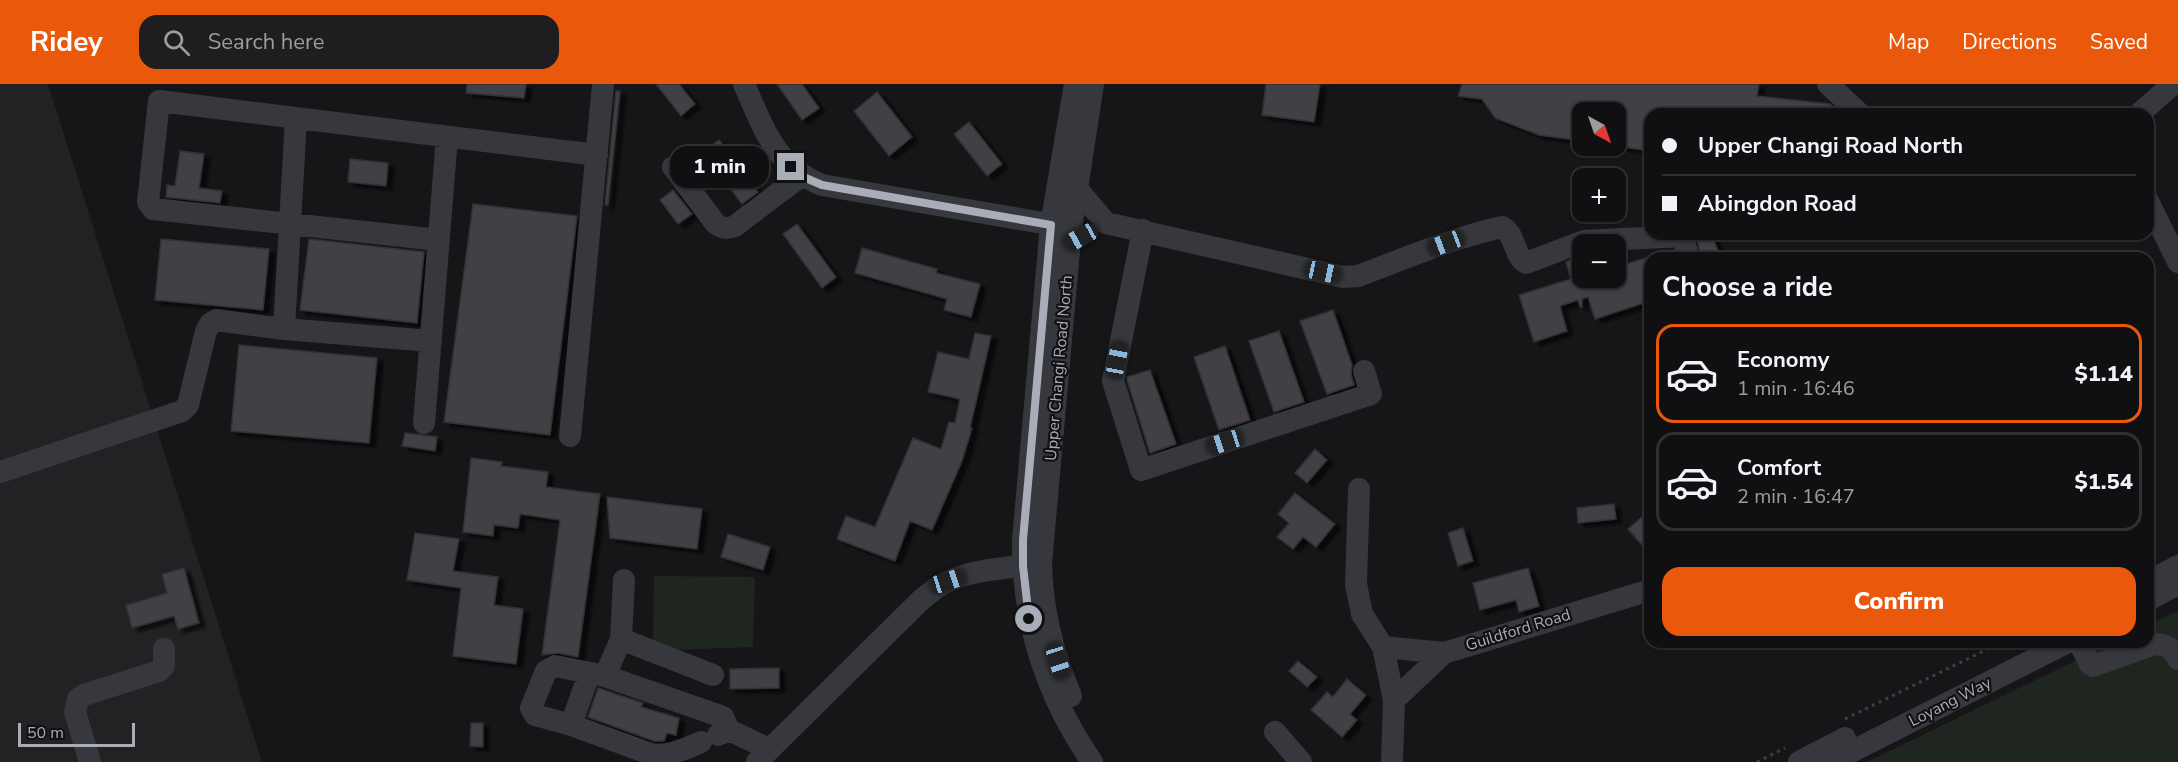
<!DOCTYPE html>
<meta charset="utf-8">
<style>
body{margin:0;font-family:"Nunito Sans",sans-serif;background:#1e1e20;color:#f1f3f6;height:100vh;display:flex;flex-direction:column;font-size:22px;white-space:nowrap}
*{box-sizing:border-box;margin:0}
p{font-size:20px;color:#9c9d9f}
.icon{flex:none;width:33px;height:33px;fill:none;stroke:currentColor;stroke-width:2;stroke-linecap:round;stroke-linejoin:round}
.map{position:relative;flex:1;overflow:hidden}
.panel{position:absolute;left:1644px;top:168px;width:510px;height:396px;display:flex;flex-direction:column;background:#101012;border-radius:18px;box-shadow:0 2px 4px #0004,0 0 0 2px #303032}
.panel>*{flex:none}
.banner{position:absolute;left:1644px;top:24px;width:510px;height:132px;border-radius:18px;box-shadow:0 2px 4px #0004,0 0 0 2px #303032;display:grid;align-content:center;height:132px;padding:0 18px;background:#101012}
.needle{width:39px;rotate:140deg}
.controls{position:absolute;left:1572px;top:18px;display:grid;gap:12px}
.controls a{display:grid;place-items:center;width:54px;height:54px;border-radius:12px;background:#101012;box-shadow:0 2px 4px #0004,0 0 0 2px #303032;font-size:30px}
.scale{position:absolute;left:18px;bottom:15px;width:117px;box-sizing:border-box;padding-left:6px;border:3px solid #a8adb8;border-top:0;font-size:16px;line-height:21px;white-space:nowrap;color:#a8adb8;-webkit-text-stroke:4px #111113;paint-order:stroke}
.end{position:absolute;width:27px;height:27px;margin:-14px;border:8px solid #a8adb8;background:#111;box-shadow:0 0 0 3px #111}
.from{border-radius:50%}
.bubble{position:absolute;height:42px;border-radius:18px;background:#101012;box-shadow:0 2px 4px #0004,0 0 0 2px #303032;font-size:20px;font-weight:800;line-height:42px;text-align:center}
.car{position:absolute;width:18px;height:36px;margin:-18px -9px;border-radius:8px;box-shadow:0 0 4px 2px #0007;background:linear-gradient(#222 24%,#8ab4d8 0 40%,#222 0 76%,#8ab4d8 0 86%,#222 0)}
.banner b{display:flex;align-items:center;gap:21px;height:57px;font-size:22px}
.banner b+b{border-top:2px solid #303032}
.banner i{width:15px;height:15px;background:#f1f3f6}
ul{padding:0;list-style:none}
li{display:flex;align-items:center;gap:18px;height:99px;margin:0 12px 9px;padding:0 6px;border:3px solid #303032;border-radius:18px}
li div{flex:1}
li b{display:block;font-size:22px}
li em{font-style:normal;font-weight:800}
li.on{border-color:#ea580c}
li>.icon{width:54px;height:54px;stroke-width:1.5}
h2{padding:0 18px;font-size:27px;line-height:72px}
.primary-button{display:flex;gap:12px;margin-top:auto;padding:12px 18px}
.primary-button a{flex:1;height:69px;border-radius:18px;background:#ea580c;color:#fff;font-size:24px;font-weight:800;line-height:69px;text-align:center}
header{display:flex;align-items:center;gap:36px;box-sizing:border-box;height:84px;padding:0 30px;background:#ea580c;color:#fff}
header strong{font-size:28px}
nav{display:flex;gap:33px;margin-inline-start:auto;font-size:21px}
.search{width:420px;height:54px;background:#1e1e20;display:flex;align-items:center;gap:15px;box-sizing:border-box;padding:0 21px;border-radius:18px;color:#9c9d9f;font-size:22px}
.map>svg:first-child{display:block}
.built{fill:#222225}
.green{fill:#1e261f}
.building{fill:#404145;stroke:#303034;stroke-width:1.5;filter:url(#shadow)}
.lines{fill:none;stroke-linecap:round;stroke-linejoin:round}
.path{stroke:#3d3f44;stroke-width:3;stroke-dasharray:3 4.5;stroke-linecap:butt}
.minor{stroke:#37383d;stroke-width:22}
.route{stroke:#a8adb8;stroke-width:8}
.labels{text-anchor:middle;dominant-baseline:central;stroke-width:4.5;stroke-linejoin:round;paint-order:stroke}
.street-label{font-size:16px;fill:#a8adb8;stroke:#111113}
</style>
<header>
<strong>Ridey</strong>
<div class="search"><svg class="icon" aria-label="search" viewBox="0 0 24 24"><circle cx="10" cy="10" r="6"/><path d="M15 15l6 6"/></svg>Search here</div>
<nav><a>Map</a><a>Directions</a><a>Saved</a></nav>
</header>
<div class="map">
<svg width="2178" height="678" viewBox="0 0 2178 678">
<defs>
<filter id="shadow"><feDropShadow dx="6" dy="4" stdDeviation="1.5" flood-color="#0009"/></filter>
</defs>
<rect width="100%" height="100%" fill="#161618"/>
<path class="built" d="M 0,0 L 48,0 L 262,678 L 0,678 Z"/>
<path class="green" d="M 654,492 L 755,493 L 753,563 L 669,566 L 653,561 Z
M 2178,527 L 2178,678 L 1867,678 L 2114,558 L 2148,558 L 2148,541 Z"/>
<path class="building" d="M 467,0 L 526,0 L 524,14 L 466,9 Z
M 656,0 L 679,0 L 695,20 L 681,32 Z
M 777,0 L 802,0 L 819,24 L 802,36 Z
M 1266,0 L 1320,0 L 1314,38 L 1262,31 Z
M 1462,0 L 1759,0 L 1757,12 L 1830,20 L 1840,30 L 1650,30 L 1650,67 L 1616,62 L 1616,28 L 1582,28 L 1582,57 L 1539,51 L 1495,34 L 1482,15 L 1458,12 Z
M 616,7 L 620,7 L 608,121 L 605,121 Z
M 877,8 L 912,53 L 889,72 L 854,27 Z
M 969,38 L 1002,80 L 987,92 L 954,50 Z
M 719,56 L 758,108 L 742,120 L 703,68 Z
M 180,67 L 204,70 L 199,104 L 222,107 L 220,119 L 166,113 L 167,101 L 175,102 Z
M 350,75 L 388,79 L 386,102 L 348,98 Z
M 673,106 L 692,130 L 678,140 L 660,116 Z
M 473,120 L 577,132 L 550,351 L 444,338 Z
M 797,140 L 836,193 L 822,204 L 783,150 Z
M 1696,150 L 1711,150 L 1721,174 L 1701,174 Z
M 161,155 L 269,165 L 263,226 L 155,216 Z
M 309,155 L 424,168 L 417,239 L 300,226 Z
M 862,164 L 937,185 L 936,189 L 980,200 L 971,233 L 944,226 L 947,215 L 855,189 Z
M 1672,166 L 1675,174 L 1656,174 L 1655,172 Z
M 1582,172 L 1582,194 L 1616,194 L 1616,183 L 1650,173 L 1650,217 L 1595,235 L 1588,213 L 1582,215 L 1582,223 L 1580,223 L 1578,216 L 1560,222 L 1567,247 L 1534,258 L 1519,211 L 1571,195 L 1566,178 Z
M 1333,226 L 1352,281 L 1351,290 L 1354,301 L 1327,310 L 1300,237 Z
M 1279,247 L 1304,318 L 1274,328 L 1249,257 Z
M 975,249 L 991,252 L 970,344 L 972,344 L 962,377 L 932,446 L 910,437 L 895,477 L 837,455 L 846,432 L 875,443 L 913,354 L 941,365 L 949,338 L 955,339 L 960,315 L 928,308 L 938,268 L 969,275 Z
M 239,261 L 377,274 L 369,359 L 231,347 Z
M 1225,262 L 1250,336 L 1219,346 L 1194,273 Z
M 1150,286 L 1176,360 L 1150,369 L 1127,296 L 1127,293 Z
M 405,349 L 437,353 L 435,367 L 402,362 Z
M 1315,365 L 1327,376 L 1307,399 L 1295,389 Z
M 471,374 L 502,378 L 501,382 L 548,388 L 546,403 L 600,410 L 578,573 L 558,569 L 542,571 L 560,436 L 520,430 L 518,444 L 494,441 L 493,452 L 463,448 Z
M 1295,409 L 1335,440 L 1316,463 L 1303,453 L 1293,465 L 1277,453 L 1289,439 L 1278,430 Z
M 607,413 L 702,425 L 697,465 L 610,454 Z
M 1614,420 L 1616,435 L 1578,439 L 1577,424 Z
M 1650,426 L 1650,470 L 1628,445 Z
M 1463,444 L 1473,477 L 1458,482 L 1448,449 Z
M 415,449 L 459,455 L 453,487 L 498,493 L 494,521 L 523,525 L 516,580 L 453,572 L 461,504 L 407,496 Z
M 728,450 L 770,463 L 763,486 L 721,473 Z
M 184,484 L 199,539 L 178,545 L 174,532 L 132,544 L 126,521 L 167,509 L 162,490 Z
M 1528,484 L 1539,522 L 1519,528 L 1516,516 L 1480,526 L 1473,499 Z
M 1298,577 L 1317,593 L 1307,603 L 1289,587 Z
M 779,584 L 779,604 L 730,605 L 730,585 Z
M 1347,595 L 1366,611 L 1350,630 L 1357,636 L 1342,653 L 1311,626 L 1327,608 L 1333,613 Z
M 598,604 L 643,619 L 641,623 L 679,634 L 676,651 L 667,649 L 664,657 L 654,657 L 588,633 Z
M 471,639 L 483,639 L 483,663 L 470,662 Z"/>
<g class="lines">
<path class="path" d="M 1845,635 L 2002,558
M 1757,678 L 1785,664"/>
<path class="minor" d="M 744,0 C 763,43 775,82 822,101 L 1066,143
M 1075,0 L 1051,141 L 1023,456 C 1022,537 1046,611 1092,678
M 1828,0 L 1860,30
M 2139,30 L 2173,0
M 673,83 L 715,139 C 722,145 727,145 735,142 L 801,92
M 1077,105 L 1106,139 L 1343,193 L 1358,192 C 1406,174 1453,154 1502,143 C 1516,150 1513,171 1526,179 L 1584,157 L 1682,152 L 1688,172
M 2148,117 L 2178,178
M 1143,146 L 1113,297 L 1141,386 L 1371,310 L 1364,287
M 439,156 L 153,125 L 148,118 L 159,17 L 597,71
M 284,245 L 296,34
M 424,339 L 447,53
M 570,352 L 603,0
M 0,388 L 182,327 L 188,321 L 206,247 L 210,240 L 216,236 L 284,245 L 431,257
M 1359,405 L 1356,500 L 1362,530 L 1383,563 L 1394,616 L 1392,678
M 2148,498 L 2178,482
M 2148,516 L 2178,500
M 621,555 L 713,591
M 2079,558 L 2090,580 L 2093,582 L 2155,560 C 2167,561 2172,564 2178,575
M 1383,563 L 1444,569 L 1650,506
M 605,592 L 621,555 L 624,496
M 1071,612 C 1053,569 1042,526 1041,480 L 1071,144 L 1093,0
M 1394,616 L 1444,569
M 571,641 L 589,590
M 729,646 L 769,665
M 1275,648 L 1301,678
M 701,658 C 684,665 669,673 651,670 L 571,641 L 535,631 L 531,624 L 546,587 L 555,582 L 605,592 L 723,633 L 729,646 L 718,651
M 90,678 L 75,628 L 78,615 L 84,611 L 159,587 L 164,582 L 164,565
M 757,678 L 921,516 C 930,509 938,501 949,497 C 975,485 1009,484 1038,480
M 1799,678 L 1845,654
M 1831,678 L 2068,558"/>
</g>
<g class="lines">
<path class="route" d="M 791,83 L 801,92 L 822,101 L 1051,141 L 1023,456 L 1023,482 L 1029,535"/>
</g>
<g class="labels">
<g class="street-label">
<text transform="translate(1059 284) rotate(-85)">Upper Changi Road North</text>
<text transform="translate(1518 546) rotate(-17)">Guildford Road</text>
<text transform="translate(1950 618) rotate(-27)">Loyang Way</text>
</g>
</g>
</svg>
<div class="controls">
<a><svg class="needle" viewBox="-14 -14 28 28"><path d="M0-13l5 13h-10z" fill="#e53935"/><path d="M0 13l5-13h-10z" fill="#9c9d9f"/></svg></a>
<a>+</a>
<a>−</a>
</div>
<div class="scale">50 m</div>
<i class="end from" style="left:1029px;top:535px"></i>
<i class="end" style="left:791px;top:83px"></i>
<div class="bubble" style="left:670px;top:62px;width:99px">1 min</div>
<i class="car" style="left:1081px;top:153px;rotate:241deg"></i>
<i class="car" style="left:1446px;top:159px;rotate:249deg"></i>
<i class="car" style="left:1323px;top:188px;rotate:102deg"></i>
<i class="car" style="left:1117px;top:276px;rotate:11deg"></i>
<i class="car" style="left:1225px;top:358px;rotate:252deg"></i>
<i class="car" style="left:948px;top:497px;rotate:72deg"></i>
<i class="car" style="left:1058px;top:577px;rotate:162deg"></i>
<div class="banner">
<b><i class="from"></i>Upper Changi Road North</b>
<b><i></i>Abingdon Road</b>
</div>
<section class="panel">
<h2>Choose a ride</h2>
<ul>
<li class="on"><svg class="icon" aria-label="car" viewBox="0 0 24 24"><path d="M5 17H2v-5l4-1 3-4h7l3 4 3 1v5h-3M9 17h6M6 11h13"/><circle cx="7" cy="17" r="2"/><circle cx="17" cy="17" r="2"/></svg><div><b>Economy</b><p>1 min · 16:46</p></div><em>$1.14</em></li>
<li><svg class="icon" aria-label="car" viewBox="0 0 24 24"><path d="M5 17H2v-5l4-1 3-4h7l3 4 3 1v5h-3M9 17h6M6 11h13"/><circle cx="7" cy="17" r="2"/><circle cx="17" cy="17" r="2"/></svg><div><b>Comfort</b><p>2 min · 16:47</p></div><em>$1.54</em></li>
</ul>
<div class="primary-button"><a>Confirm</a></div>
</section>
</div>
